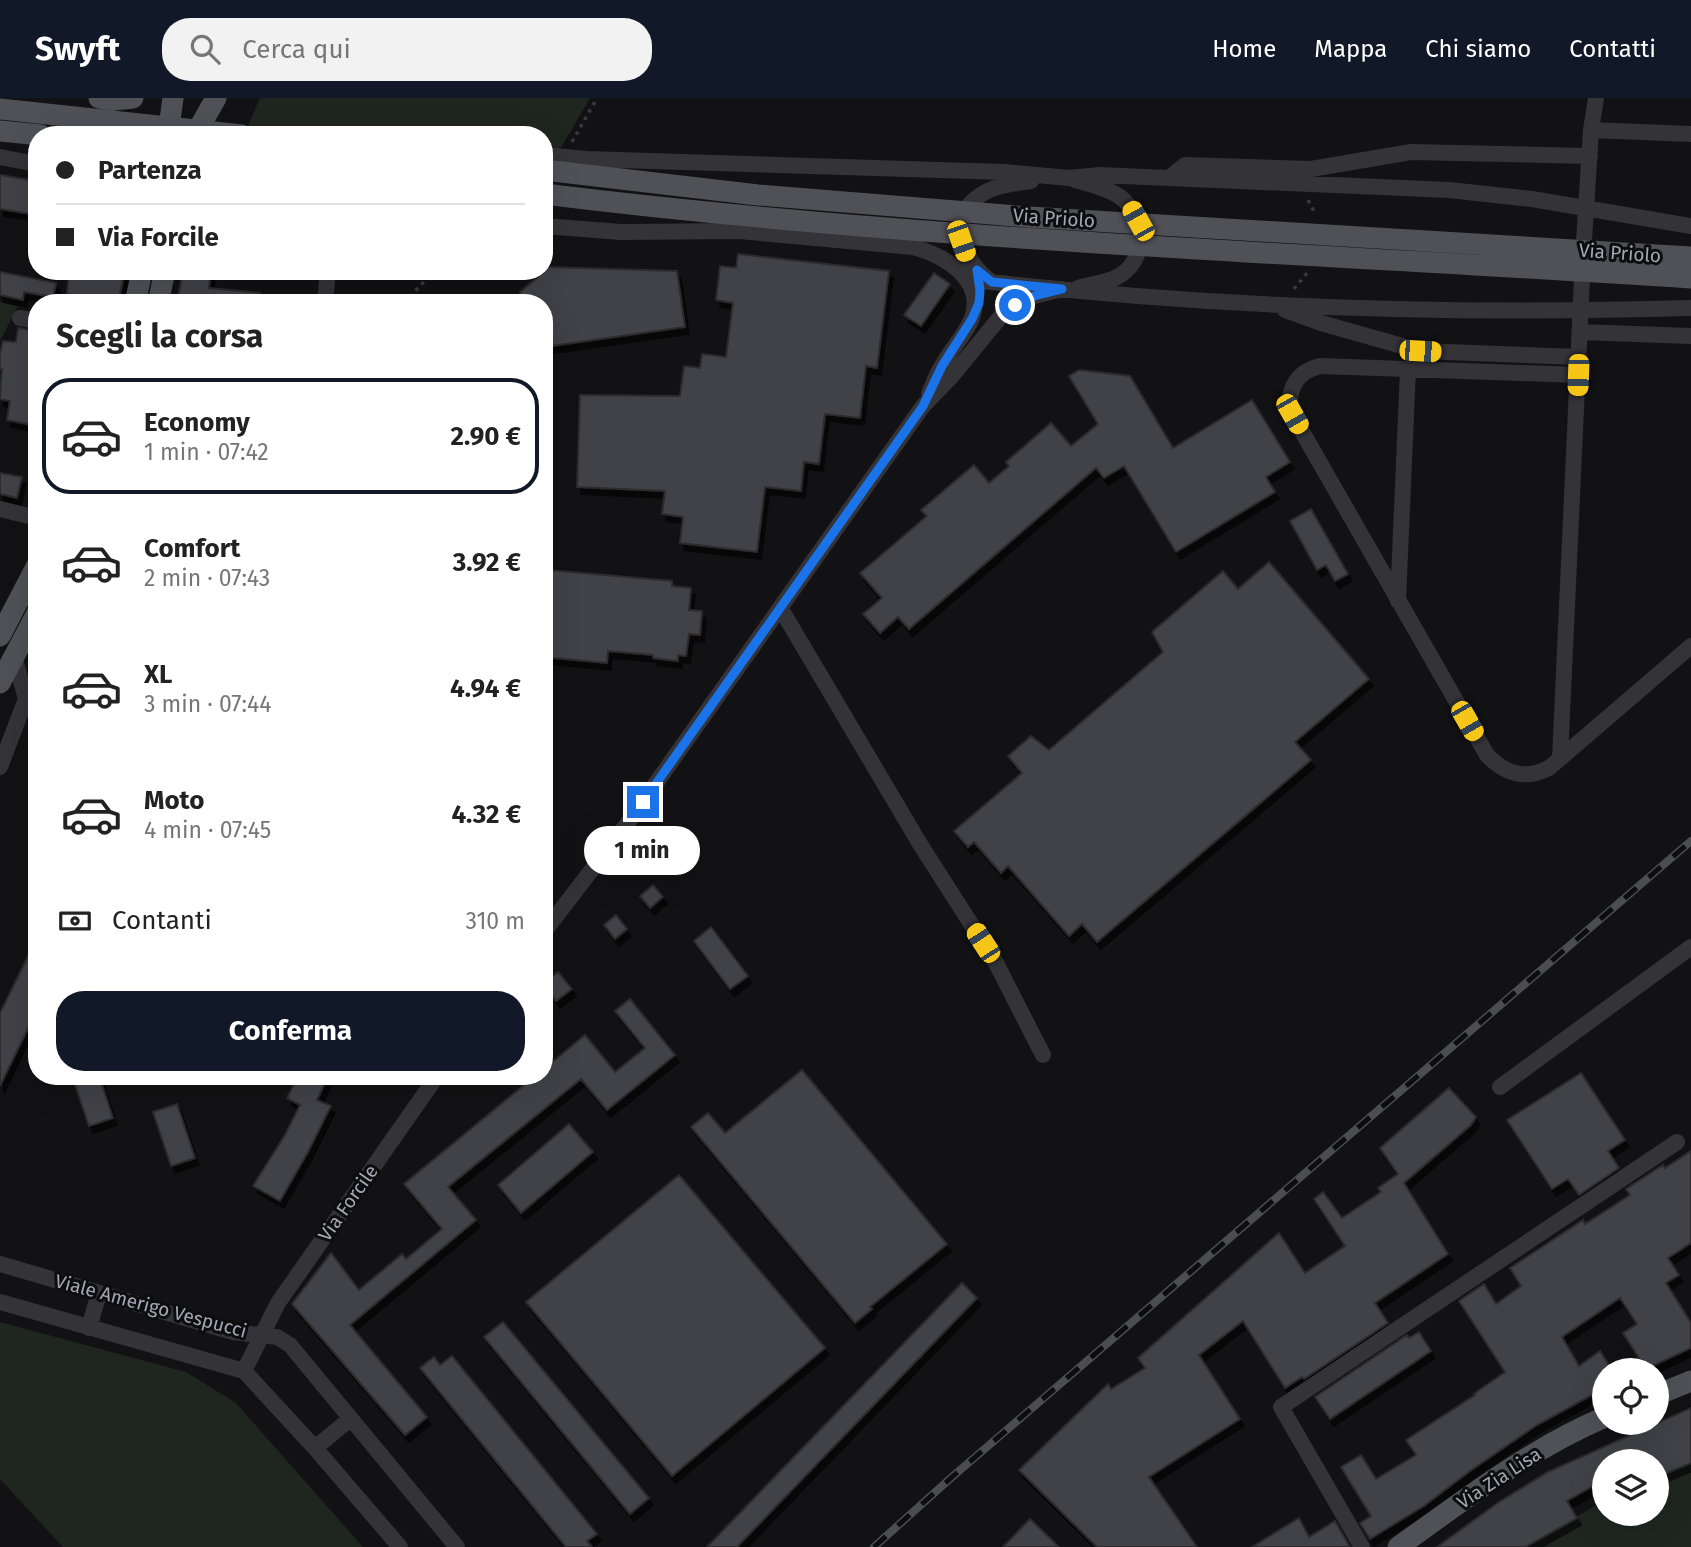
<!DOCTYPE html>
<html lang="it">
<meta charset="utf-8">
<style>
body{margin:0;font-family:"Fira Sans",sans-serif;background:#f2f2f2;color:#222;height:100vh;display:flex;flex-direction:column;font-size:26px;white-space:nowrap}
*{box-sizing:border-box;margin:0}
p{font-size:23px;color:#767676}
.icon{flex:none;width:38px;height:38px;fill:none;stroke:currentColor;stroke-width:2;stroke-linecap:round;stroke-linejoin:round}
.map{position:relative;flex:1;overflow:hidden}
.side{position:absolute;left:28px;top:196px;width:525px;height:791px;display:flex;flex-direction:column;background:#fff;border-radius:28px;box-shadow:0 7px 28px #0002}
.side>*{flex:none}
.banner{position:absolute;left:28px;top:28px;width:525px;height:154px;border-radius:28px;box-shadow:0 7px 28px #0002;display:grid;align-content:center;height:154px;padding:0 28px;background:#fff}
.buttons{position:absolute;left:1592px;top:1260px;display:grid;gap:14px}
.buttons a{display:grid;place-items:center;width:77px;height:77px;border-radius:50%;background:#fff;box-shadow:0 7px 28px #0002;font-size:35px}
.end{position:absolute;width:32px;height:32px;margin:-16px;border:9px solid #1a73e8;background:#fff;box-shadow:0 0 0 4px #fff}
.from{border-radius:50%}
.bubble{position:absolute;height:49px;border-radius:24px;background:#fff;box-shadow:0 7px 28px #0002;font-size:23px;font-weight:700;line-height:49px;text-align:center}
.car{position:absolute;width:21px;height:42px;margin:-21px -10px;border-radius:9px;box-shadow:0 0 5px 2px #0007;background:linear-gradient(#f5c518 24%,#345 0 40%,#f5c518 0 76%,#345 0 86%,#f5c518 0)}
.banner b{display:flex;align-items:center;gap:24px;height:66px;font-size:26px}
.banner b+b{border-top:2px solid #e0e0e0}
.banner i{width:18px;height:18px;background:#222}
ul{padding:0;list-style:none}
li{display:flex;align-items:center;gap:21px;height:116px;margin:0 14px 10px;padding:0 14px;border:4px solid transparent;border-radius:28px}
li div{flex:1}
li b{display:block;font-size:26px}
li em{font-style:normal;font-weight:700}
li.on{border-color:#111827}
li>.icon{width:63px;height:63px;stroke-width:1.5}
h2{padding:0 28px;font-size:32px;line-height:84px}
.pay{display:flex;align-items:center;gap:18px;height:77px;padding:0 28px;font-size:26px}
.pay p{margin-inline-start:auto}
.action{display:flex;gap:14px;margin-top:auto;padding:14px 28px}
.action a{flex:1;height:80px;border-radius:28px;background:#111827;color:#fff;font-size:28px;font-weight:700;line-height:80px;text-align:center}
header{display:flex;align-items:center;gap:42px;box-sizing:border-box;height:98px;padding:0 35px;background:#111827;color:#fff}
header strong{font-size:33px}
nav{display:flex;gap:38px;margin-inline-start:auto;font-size:24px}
.search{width:490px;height:63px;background:#f2f2f2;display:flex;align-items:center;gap:18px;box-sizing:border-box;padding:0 24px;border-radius:28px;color:#767676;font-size:26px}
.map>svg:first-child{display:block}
.green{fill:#1f2620}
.building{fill:#414247;stroke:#2d2c2f;stroke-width:2;filter:url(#shadow)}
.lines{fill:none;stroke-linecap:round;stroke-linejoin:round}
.path{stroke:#393a3f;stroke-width:3.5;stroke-dasharray:3.5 5;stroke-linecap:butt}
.minor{stroke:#333338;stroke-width:16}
.major{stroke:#505057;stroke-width:21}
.rail-casing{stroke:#4c4d53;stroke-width:8}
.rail{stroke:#0d0d0f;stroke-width:5;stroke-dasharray:16;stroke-linecap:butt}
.route{stroke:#1a73e8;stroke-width:9}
.labels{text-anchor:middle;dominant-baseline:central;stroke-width:6;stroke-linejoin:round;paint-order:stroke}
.street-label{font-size:19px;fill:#a4a7b3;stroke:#0d0d0f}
</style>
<header>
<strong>Swyft</strong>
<div class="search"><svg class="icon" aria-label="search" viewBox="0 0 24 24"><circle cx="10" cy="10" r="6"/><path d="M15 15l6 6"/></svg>Cerca qui</div>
<nav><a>Home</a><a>Mappa</a><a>Chi siamo</a><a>Contatti</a></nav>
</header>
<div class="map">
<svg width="1691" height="1449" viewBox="0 0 1691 1449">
<defs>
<filter id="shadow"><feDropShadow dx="4" dy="7" stdDeviation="0" flood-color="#0009"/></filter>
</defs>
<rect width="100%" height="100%" fill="#121214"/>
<path class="green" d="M 260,0 L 590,0 L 553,63 L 544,68 L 544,37 L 244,37 Z
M 0,204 L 18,208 L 0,243 Z
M 0,1224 L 186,1274 L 236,1305 L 363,1449 L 63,1449 L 0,1381 Z
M 1691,1365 L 1691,1449 L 1525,1449 L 1605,1402 L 1605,1416 L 1657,1416 L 1657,1379 Z"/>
<path class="building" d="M 0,77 L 37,83 L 37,117 L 0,111 Z
M 738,156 L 889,173 L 877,270 L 866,268 L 860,320 L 825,316 L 819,366 L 804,364 L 801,393 L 765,389 L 757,454 L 680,445 L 683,419 L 662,416 L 665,393 L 577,389 L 580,297 L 680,298 L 684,268 L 700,270 L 702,256 L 726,259 L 733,205 L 716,202 L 720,168 L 736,170 Z
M 544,169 L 677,173 L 685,229 L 544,249 L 544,205 L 522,205 L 520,194 L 544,174 Z
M 69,173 L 125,173 L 118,205 L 85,205 L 86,198 L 67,196 Z
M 183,173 L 211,173 L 209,190 L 260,195 L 259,205 L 177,205 Z
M 0,174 L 56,185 L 53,199 L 24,194 L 23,202 L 0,197 Z
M 934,175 L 950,186 L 921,228 L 904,217 Z
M 18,230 L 37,233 L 37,328 L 7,322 L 10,303 L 0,301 L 2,271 L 0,271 L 0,256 L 3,243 L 16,244 Z
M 1079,272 L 1130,278 L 1173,350 L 1252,302 L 1290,364 L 1266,379 L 1275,394 L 1176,454 L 1124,368 L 1104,380 L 1096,370 L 909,531 L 898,519 L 880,535 L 863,516 L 882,500 L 860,475 L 927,418 L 921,412 L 974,367 L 989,385 L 1009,368 L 1006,364 L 1051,325 L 1071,348 L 1098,326 L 1069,278 Z
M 0,375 L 22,379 L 17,400 L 0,396 Z
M 1311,411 L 1348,476 L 1335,483 L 1326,467 L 1317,472 L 1290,423 Z
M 1269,464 L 1369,581 L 1295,644 L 1311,662 L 1097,844 L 1082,826 L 1069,838 L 1008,768 L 1001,775 L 974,744 L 968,749 L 954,733 L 1022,675 L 1008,658 L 1031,638 L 1049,652 L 1163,554 L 1152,534 L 1223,473 L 1238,491 Z
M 548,472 L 672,483 L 672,488 L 691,490 L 689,512 L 702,513 L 700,537 L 689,536 L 686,558 L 678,557 L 678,563 L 653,560 L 653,557 L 608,553 L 607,565 L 544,559 L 551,486 L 547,486 Z
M 653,787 L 663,799 L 650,810 L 640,798 Z
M 616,817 L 627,831 L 615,841 L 604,827 Z
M 711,829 L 748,878 L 730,891 L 694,843 Z
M 37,840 L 37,912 L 0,988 L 0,915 Z
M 558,874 L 572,891 L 556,903 L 544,886 Z
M 630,901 L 675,957 L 607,1012 L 581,981 L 448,1089 L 476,1122 L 350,1227 L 427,1319 L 405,1337 L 292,1206 L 331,1155 L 359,1192 L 402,1156 L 406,1161 L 442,1131 L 404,1086 L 535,978 L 544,978 L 544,971 L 585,937 L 615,974 L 645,950 L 615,913 Z
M 802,972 L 947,1146 L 870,1209 L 872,1211 L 855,1225 L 691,1029 L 708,1015 L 725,1035 Z
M 1581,975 L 1625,1042 L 1608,1053 L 1619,1070 L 1579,1097 L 1568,1081 L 1552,1091 L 1507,1022 Z
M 72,978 L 99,978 L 113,1020 L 89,1028 Z
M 298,978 L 316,978 L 326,983 L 317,1002 L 331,1008 L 308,1054 L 280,1103 L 253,1088 L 285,1037 L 300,1007 L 287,1000 Z
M 1449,990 L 1476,1019 L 1471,1027 L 1404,1085 L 1448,1156 L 1375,1205 L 1388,1225 L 1304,1281 L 1302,1279 L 1285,1290 L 1243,1223 L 1199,1257 L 1240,1321 L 1149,1379 L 1197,1449 L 1097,1449 L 1019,1372 L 1108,1286 L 1111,1291 L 1145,1270 L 1138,1260 L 1279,1135 L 1305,1175 L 1345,1148 L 1314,1101 L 1323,1094 L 1342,1120 L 1381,1094 L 1378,1090 L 1398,1076 L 1380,1050 Z
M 177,1006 L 195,1060 L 171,1068 L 153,1014 Z
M 569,1026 L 593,1054 L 521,1115 L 498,1087 Z
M 1691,1053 L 1691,1145 L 1668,1160 L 1679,1177 L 1666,1185 L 1691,1225 L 1691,1250 L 1646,1271 L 1623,1235 L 1637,1226 L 1620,1200 L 1562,1239 L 1579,1268 L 1600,1253 L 1612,1272 L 1605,1272 L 1605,1290 L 1537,1327 L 1470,1373 L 1424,1408 L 1370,1441 L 1360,1425 L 1371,1418 L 1341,1369 L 1361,1357 L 1376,1381 L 1416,1357 L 1406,1342 L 1475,1297 L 1474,1296 L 1505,1274 L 1459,1203 L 1484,1186 L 1496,1206 L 1521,1188 L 1510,1170 L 1583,1122 L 1585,1126 L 1630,1097 L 1626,1091 L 1663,1067 L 1665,1070 Z
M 679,1077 L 825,1250 L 672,1378 L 526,1204 Z
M 962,1185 L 977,1200 L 737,1449 L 707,1449 Z
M 503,1224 L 649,1400 L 630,1416 L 484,1239 Z
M 1419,1234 L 1431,1253 L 1330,1321 L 1315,1299 L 1407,1237 L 1409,1240 Z
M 452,1258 L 597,1436 L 587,1443 L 592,1449 L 566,1449 L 420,1270 L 434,1259 L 440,1267 Z
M 1691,1310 L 1691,1365 L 1657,1379 L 1657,1363 L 1605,1363 L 1605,1406 L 1595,1387 L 1567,1403 L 1577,1420 L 1525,1449 L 1437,1449 L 1499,1404 L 1548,1374 Z
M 1299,1420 L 1309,1439 L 1335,1423 L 1350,1449 L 1252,1449 Z
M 1030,1421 L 1059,1449 L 1003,1449 Z"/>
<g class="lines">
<path class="path" d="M 572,44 L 597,0
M 1308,102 L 1316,117
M 1294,191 L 1307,175
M 404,205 L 434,173"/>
<path class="minor" d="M 1591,32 L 1691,36
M 544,57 L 586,61 L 1004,74 L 1069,80 L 1100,77 L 1449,92 L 1532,101 L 1691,128
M 0,59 L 37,66
M 1169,80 L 1185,67 L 1311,71 L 1411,54 L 1590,58
M 1075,82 C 1089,86 1108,90 1120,99 C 1147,119 1148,165 1115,180 C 1104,185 1090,186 1078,190
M 544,128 L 621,134 L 739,133 L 913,149 C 943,157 986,181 972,220 C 966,236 951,251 943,266 C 937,275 933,286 929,296
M 966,181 C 1206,210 1449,217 1691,210
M 992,184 C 964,165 945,122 979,98 C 994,87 1013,86 1031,83
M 325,205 L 328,173
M 1285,212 L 1321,225 L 1420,253 L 1579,259
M 20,220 L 37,223
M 1580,234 L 1691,238
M 1578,277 L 1320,268 C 1296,274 1286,292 1292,316 L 1487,657 C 1505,676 1525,682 1549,670 L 1691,548
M 0,411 L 37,420
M 1398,503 L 1408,271
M 781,511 L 920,746 L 996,865 L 1043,957
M 1560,660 L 1583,159 L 1591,32 L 1596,0
M 0,669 L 26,601 L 14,558
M 544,834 L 627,726 L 923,308 L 952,278 L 1001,218 L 1015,207 L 1034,198 L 1062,191
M 1500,989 L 1691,849
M 0,1166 L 233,1234 L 277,1239 L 290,1247 L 457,1449
M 0,1204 L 244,1273 L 315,1350 L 400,1449
M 89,1230 L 99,1195
M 244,1273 L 278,1205 L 437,978
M 315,1350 L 350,1321
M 1362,1449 L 1281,1309 L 1677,1044"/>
<path class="major" d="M 99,0 L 114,2 L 133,0
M 0,11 L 242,37
M 0,33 L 41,37
M 168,37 L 173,0
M 195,37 L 216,0
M 544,72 L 758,97 L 1029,119 L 1691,159
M 544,96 C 925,143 1308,155 1691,180
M 135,205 L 142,173
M 158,205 L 165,173
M 0,538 L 37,467
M 0,585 L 37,515
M 1657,1297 L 1691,1283
M 1398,1449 C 1464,1402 1530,1351 1605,1319"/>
<g class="rail-casing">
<path id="rail" d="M 874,1449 L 952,1379 L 1691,743"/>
</g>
<use href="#rail" class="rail"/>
</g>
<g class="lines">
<path class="route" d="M 643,704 L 923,308 L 942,268 L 972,221 L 979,205 L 980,192 L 977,172 L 992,184 L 1062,191 L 1034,198 L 1015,207"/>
</g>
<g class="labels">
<g class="street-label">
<text transform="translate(1054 120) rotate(4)">Via Priolo</text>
<text transform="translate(1620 155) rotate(4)">Via Priolo</text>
<text transform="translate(348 1105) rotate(-55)">Via Forcile</text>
<text transform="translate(151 1208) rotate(15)">Viale Amerigo Vespucci</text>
<text transform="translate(1499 1380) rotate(-33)">Via Zia Lisa</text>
</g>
</g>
</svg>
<div class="buttons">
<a><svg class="icon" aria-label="locate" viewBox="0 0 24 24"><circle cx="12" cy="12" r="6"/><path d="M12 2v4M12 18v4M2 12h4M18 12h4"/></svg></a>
<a><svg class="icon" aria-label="layers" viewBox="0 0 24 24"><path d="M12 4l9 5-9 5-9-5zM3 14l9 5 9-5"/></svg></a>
</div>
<i class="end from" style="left:1015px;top:207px"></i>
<i class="end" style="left:643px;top:704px"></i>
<div class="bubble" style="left:584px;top:728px;width:116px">1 min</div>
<i class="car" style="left:1138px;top:123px;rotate:331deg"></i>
<i class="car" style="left:961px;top:143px;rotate:161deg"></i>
<i class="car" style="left:1420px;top:253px;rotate:93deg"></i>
<i class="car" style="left:1578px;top:277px;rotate:182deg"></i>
<i class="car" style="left:1292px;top:316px;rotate:150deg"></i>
<i class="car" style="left:1467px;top:623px;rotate:150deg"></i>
<i class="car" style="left:983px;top:845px;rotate:327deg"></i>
<div class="banner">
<b><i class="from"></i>Partenza</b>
<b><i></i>Via Forcile</b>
</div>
<section class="side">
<h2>Scegli la corsa</h2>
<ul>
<li class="on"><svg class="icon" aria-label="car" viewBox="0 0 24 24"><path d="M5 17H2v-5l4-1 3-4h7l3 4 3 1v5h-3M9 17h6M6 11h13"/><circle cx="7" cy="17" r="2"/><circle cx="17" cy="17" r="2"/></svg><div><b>Economy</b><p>1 min · 07:42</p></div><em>2.90 €</em></li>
<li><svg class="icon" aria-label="car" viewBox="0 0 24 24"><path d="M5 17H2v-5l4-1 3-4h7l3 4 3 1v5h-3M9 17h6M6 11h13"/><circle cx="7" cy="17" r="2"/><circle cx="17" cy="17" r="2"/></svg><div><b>Comfort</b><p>2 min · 07:43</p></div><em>3.92 €</em></li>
<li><svg class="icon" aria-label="car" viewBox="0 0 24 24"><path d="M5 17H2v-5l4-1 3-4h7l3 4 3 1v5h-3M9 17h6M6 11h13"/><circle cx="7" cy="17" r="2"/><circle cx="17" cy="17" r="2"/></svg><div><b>XL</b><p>3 min · 07:44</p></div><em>4.94 €</em></li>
<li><svg class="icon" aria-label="car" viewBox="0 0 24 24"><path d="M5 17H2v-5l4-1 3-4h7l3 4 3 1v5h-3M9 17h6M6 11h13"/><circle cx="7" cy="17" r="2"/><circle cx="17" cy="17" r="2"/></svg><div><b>Moto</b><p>4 min · 07:45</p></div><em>4.32 €</em></li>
</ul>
<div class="pay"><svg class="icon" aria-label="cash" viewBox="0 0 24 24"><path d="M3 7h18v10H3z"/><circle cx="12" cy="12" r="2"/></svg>Contanti<p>310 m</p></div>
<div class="action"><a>Conferma</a></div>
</section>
</div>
